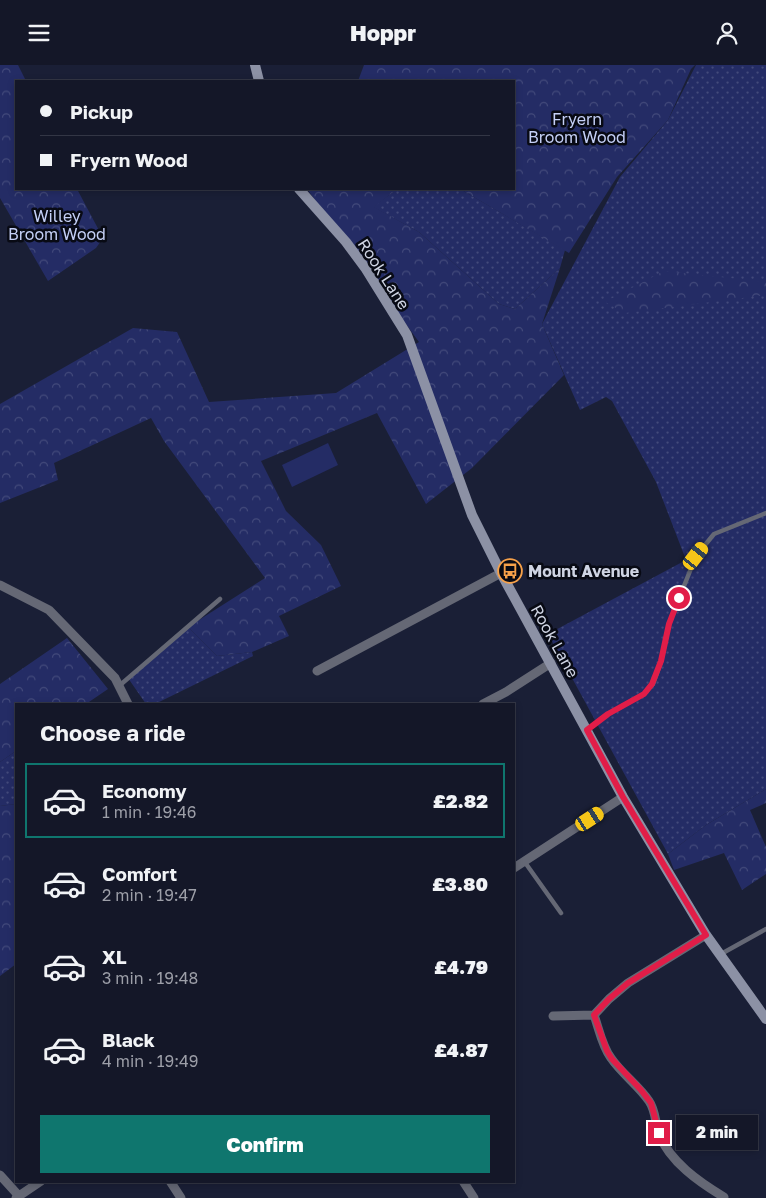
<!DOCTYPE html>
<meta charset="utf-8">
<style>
body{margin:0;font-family:"Golos Text",sans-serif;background:#212434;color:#f1f3f6;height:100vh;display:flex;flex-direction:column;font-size:19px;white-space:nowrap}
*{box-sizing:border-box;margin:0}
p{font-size:16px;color:#9d9fa8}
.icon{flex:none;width:28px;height:28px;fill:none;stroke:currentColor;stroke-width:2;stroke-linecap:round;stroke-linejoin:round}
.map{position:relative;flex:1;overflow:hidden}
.drawer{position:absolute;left:15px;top:638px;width:500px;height:480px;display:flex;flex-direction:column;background:#141728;border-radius:0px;box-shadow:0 2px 8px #0003,0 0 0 1px #333645}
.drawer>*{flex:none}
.top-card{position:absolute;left:15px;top:15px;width:500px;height:110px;border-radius:0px;box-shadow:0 2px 8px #0003,0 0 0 1px #333645;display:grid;align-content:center;height:110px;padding:0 25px;background:#141728}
.end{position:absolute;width:22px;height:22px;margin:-11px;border:6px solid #e11d48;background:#fff;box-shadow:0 0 0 2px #fff}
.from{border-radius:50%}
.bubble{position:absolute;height:35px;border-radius:0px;background:#141728;box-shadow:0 2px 8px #0003,0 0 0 1px #333645;font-size:16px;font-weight:800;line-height:35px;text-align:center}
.car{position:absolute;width:15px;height:30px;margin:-15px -8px;border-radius:6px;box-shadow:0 0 4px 1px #0007;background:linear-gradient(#f5c518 24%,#345 0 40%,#f5c518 0 76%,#345 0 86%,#f5c518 0)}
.top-card b{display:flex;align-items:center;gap:18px;height:48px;font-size:19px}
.top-card b+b{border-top:1px solid #333645}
.top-card i{width:12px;height:12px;background:#f1f3f6}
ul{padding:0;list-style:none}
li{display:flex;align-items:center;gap:15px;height:75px;margin:0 10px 8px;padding:0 15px;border:2px solid transparent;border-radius:0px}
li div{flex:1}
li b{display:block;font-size:19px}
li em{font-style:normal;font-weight:800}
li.active{border-color:#0f766e}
li>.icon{width:45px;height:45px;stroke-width:1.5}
h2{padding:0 25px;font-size:22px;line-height:60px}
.action{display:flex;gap:10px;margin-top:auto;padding:10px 25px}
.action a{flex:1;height:58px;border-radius:0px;background:#0f766e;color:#fff;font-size:20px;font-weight:800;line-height:58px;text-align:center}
header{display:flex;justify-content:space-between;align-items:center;height:65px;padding:0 25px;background:#141728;font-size:22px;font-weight:800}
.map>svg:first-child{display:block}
.grass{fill:url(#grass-dots)}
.forest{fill:url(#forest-crowns)}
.garden{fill:#242c65}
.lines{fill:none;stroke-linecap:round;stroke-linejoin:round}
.lane{stroke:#656875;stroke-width:4.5}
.street{stroke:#656875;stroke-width:9}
.secondary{stroke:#8c91a5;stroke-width:10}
.route{stroke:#e11d48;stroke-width:6}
.labels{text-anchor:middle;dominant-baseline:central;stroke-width:5;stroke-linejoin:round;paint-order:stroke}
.park-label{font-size:16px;fill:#c5d0f7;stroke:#080a14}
.street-label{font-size:16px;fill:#cfd4e3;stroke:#080a14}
.poi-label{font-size:16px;font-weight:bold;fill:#cfd4e3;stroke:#080a14;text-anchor:start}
</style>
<header><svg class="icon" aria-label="menu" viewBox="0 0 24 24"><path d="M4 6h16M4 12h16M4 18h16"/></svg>Hoppr<svg class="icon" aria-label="person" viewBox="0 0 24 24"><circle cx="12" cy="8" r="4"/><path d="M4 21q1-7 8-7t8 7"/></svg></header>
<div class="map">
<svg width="766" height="1133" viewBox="0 0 766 1133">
<defs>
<pattern id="grass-dots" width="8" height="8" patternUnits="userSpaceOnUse" patternTransform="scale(1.25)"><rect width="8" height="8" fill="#242c65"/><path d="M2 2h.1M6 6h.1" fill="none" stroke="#434a7b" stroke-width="1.8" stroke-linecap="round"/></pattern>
<pattern id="forest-crowns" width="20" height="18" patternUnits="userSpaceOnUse" patternTransform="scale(1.25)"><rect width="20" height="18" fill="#242c65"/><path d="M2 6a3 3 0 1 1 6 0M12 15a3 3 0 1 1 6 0" fill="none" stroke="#434a7b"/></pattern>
</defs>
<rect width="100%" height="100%" fill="#1a1f36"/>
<path class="grass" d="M 696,0 L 766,0 L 766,724 L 706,760 L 668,789 L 548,569 L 686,495 L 656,417 L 612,336 L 606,332 L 580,345 L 542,259 L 620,112 L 668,55 Z
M 397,124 L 460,124 L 565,185 L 560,203 L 515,244 L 499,239 L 419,167 L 373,142 Z
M 188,562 L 217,591 L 252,587 L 253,591 L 155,639 L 146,639 L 128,613 Z
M 16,686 L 16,739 L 0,741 L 0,697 Z"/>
<path class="forest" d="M 0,0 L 18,0 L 26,16 L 16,16 L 16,124 L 77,124 L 103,173 L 96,183 L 48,216 L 0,133 Z
M 364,0 L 695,0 L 691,4 L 668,55 L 617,112 L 569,188 L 460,124 L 514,124 L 514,16 L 358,16 Z
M 307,124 L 397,124 L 374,142 L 419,167 L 499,239 L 515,244 L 560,203 L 542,259 L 564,310 L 472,403 L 426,439 L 377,348 L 261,396 L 286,446 L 321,480 L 341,521 L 279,551 L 289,571 L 252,587 L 217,591 L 188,562 L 265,513 L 164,376 L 151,353 L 54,398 L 58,415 L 0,438 L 0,339 L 133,263 L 177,267 L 209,337 L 336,328 L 419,277 Z
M 664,206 L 766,217 L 766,230 L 625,248 L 605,237 Z
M 67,573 L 108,624 L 86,639 L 16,639 L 16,686 L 0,697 L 0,619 Z
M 766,724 L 766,738 L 750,745 L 766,782 L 766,809 L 742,825 L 724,788 L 674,805 L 668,789 L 706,760 Z
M 16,739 L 16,899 L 0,911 L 0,741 Z"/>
<path class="garden" d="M 328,378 L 338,400 L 292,422 L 282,400 Z"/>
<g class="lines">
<path class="lane" d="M 119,621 L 220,534
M 587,665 L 608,649 L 644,629 L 653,619 L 661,597 L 669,559 L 684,521 L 696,491 L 714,469 L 766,448
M 524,796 L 561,848
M 721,889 L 766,864"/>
<path class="street" d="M 0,520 L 49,545 L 115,613 L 128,639
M 317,606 L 501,508
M 483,639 L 506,627 L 551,598
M 514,803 L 623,732
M 706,870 L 628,918 L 609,934 L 594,950 C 599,964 602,981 611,993 C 622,1009 638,1020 649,1036 C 656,1046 655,1058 659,1069 C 670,1097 699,1117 724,1132
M 553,951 L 594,950
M 0,1110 L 19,1131
M 170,1116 L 181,1133
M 463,1116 L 474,1133
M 16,1133 L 41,1116"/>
<path class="secondary" d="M 255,0 L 259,16
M 299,124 L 346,177 L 366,204 L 407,270 L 472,450 L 501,508 L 623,732 L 706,870 L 766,954"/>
</g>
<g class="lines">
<path class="route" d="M 659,1068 L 651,1038 L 641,1025 L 612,994 L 607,986 L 594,950 L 609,934 L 628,918 L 706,870 L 623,732 L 587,665 L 608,649 L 644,629 L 652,619 L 661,596 L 669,559 L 679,533"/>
</g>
<defs>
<g id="bus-ring" transform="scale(1.25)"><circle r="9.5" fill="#080a14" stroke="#f7a149" stroke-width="1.5"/><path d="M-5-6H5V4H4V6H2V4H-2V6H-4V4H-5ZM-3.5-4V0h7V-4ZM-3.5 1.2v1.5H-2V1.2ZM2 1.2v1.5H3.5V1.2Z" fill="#f7a149"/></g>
</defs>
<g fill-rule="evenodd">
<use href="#bus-ring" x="510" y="506"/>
</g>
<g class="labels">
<g class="park-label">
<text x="577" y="54">Fryern<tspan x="577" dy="18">Broom Wood</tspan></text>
<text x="57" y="151">Willey<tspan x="57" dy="18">Broom Wood</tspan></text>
</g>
<g class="street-label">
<text transform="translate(384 209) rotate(57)">Rook Lane</text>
<text transform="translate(555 576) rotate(61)">Rook Lane</text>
</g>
<g class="poi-label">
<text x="528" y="506">Mount Avenue</text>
</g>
</g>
</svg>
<i class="end from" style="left:679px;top:533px"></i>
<i class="end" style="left:659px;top:1068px"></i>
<div class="bubble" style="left:676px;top:1050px;width:82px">2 min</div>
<i class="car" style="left:696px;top:491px;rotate:38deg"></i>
<i class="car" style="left:590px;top:754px;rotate:57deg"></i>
<div class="top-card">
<b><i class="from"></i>Pickup</b>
<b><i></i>Fryern Wood</b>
</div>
<section class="drawer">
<h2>Choose a ride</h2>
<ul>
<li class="active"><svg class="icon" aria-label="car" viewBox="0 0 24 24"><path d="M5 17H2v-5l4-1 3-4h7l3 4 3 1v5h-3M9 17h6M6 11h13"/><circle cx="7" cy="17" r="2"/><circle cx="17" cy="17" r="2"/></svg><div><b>Economy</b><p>1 min · 19:46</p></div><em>£2.82</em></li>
<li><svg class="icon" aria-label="car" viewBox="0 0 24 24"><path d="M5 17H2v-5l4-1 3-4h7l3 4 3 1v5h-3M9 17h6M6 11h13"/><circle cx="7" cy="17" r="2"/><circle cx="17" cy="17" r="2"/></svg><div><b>Comfort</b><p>2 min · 19:47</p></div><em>£3.80</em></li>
<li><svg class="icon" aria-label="car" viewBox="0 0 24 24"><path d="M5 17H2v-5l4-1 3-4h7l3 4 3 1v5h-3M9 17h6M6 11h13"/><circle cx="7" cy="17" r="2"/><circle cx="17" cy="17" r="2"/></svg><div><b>XL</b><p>3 min · 19:48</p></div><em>£4.79</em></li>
<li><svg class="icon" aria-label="car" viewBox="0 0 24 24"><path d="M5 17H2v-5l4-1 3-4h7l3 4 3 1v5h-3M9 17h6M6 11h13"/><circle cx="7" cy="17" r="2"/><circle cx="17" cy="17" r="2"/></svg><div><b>Black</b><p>4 min · 19:49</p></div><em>£4.87</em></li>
</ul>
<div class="action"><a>Confirm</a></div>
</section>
</div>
